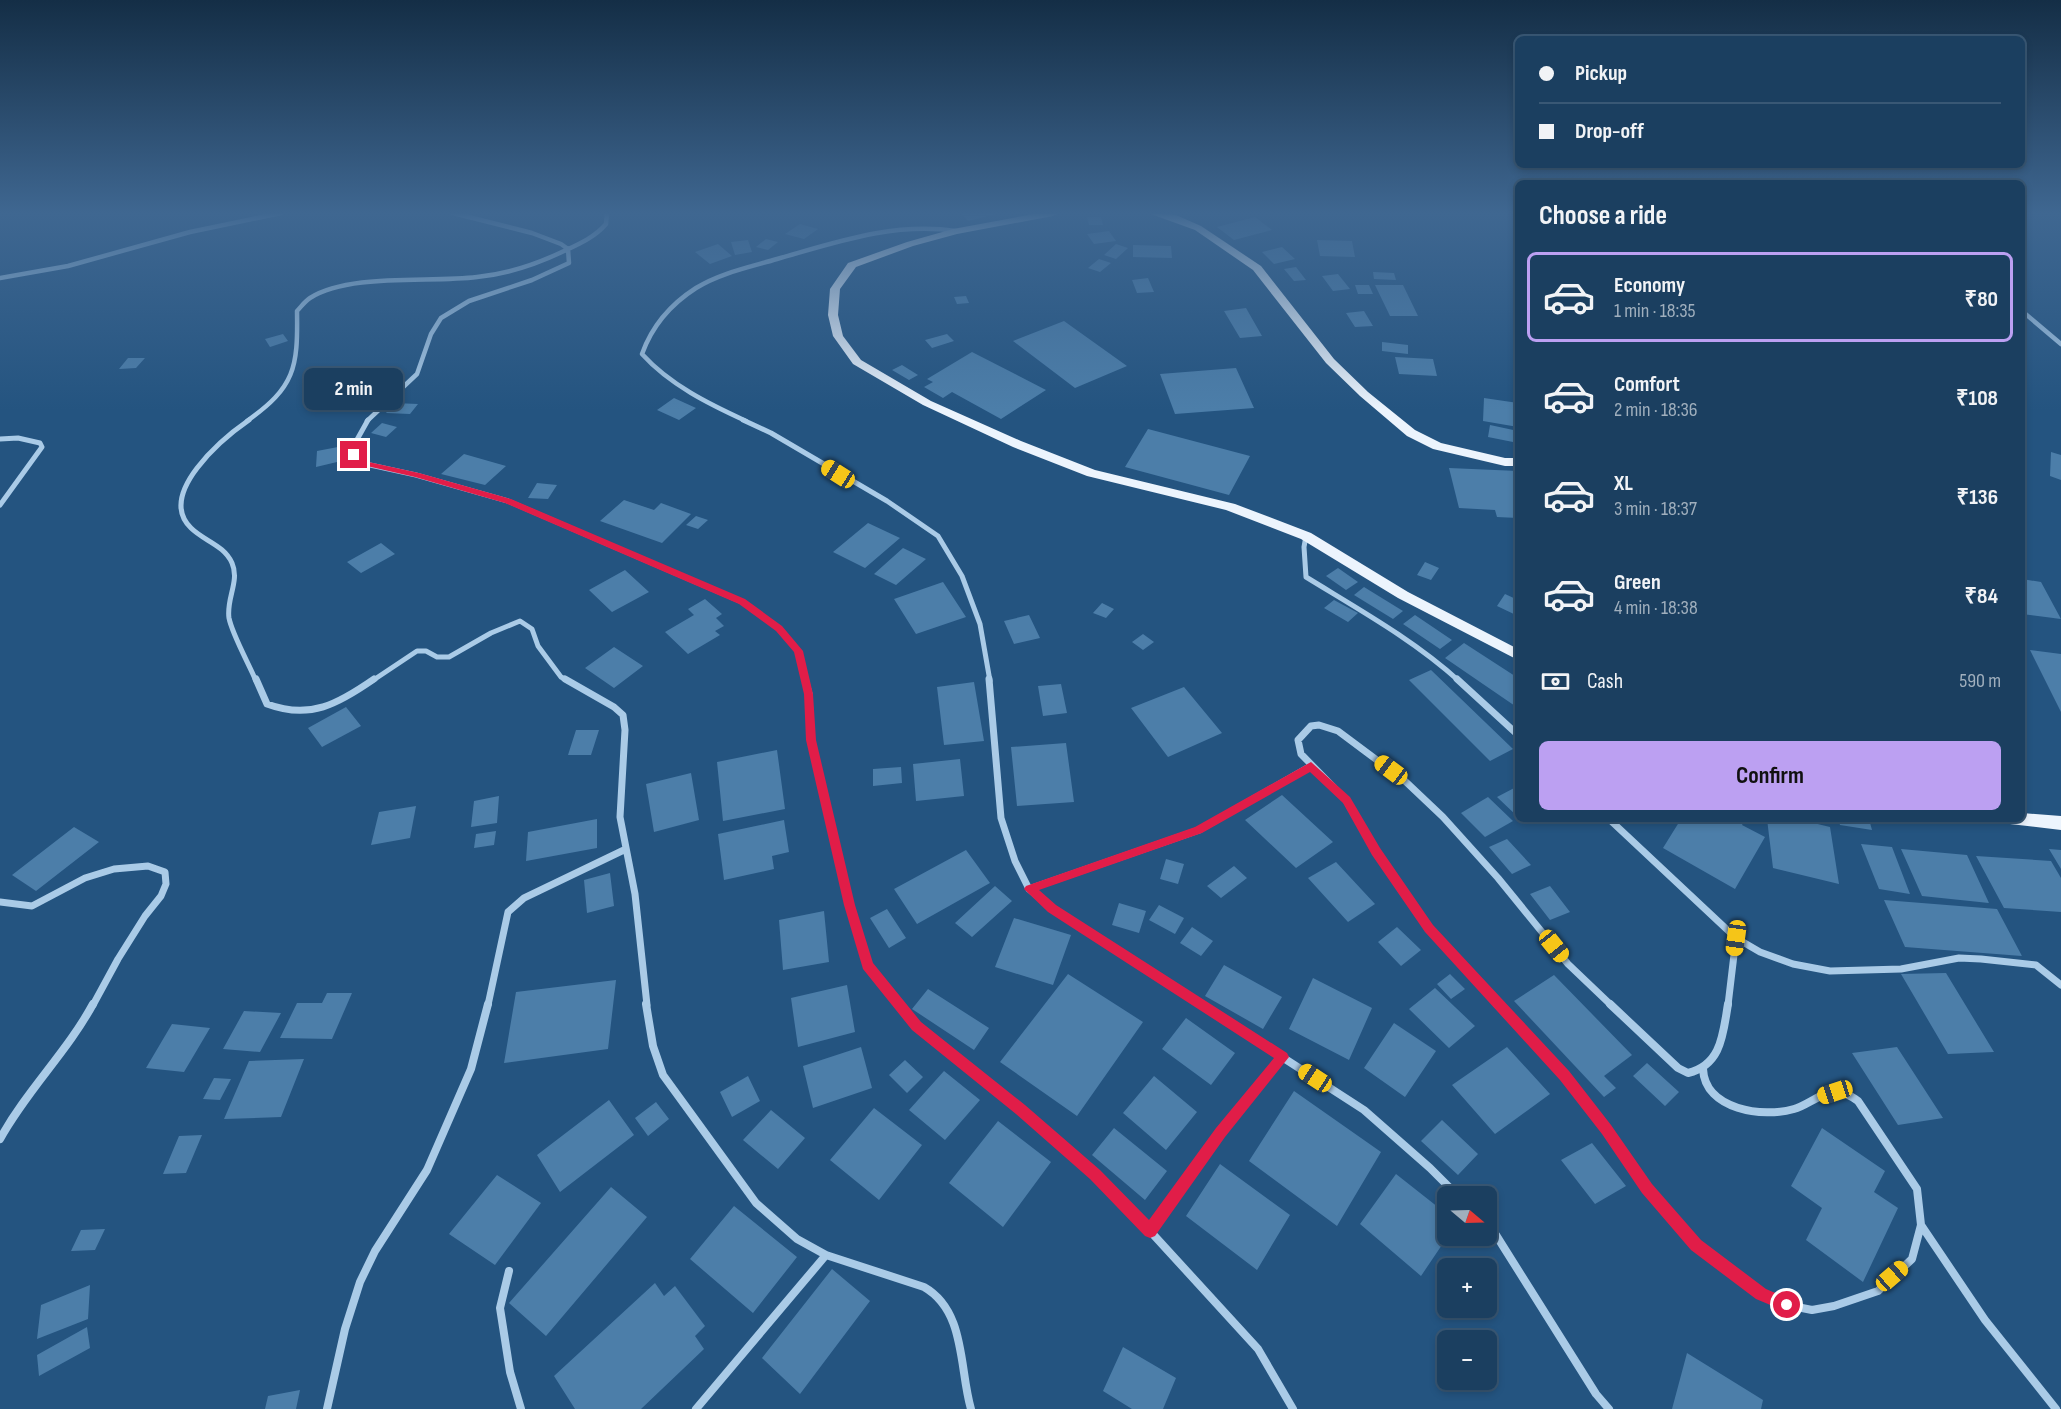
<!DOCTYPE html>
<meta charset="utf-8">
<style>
body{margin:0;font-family:"Sofia Sans Condensed",sans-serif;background:#284a69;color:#f1f3f6;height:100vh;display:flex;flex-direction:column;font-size:22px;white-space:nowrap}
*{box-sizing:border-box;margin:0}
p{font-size:20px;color:#a0afbd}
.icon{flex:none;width:33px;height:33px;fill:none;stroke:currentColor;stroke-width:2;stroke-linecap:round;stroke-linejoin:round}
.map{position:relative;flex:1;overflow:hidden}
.drawer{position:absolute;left:1515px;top:180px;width:510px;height:642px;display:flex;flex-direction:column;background:#1b3f60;border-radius:9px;box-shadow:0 3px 9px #0003,0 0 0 2px #395875}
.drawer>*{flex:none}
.top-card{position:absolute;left:1515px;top:36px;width:510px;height:132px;border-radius:9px;box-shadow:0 3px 9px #0003,0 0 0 2px #395875;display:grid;align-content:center;height:132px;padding:0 24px;background:#1b3f60}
.needle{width:39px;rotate:109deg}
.controls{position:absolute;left:1437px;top:1186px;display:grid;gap:12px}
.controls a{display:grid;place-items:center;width:60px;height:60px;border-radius:9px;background:#1b3f60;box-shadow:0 3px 9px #0003,0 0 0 2px #395875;font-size:30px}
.end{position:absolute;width:27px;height:27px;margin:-14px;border:8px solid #e11d48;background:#fff;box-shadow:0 0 0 3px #fff}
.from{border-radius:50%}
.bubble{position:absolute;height:42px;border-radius:9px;background:#1b3f60;box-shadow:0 3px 9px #0003,0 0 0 2px #395875;font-size:20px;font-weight:700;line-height:42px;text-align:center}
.car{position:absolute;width:18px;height:36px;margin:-18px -9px;border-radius:8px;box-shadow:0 0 4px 2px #0007;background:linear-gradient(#f5c518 24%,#345 0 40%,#f5c518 0 76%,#345 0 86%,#f5c518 0)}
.top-card b{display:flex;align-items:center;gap:21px;height:57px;font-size:22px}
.top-card b+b{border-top:2px solid #395875}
.top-card i{width:15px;height:15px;background:#f1f3f6}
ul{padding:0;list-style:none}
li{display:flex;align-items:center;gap:18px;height:90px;margin:0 12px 9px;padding:0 12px;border:3px solid transparent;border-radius:9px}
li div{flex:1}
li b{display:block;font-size:22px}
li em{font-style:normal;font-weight:700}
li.selected{border-color:#bca0f2}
li>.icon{width:54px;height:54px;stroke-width:1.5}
h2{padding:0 24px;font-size:27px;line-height:72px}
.pay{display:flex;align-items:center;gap:15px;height:66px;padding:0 24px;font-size:22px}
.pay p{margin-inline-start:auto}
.action{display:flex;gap:12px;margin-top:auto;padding:12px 24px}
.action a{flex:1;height:69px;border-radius:9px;background:#bca0f2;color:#111;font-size:24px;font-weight:700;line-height:69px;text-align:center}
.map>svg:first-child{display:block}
.building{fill:#4c7ea9}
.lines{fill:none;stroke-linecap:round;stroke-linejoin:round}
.minor-far3{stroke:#aacbe7;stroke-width:4.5}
.minor-far2{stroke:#aacbe7;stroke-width:5}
.minor-far1{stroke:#aacbe7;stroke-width:7}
.minor{stroke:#aacbe7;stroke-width:8}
.primary{fill:#ecf4fd;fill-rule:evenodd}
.route{fill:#e11d48}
</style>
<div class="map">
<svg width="2061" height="1409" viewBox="0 0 2061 1409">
<rect width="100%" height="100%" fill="#245480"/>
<path class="building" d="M 960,213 L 996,213 L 996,214 L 968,221 Z
M 1087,217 L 1101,217 L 1103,225 L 1089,225 Z
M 1255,217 L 1272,230 L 1234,240 L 1217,227 Z
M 800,224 L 818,229 L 804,239 L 785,234 Z
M 1109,231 L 1116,241 L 1094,244 L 1087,234 Z
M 766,239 L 778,242 L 768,250 L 756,247 Z
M 748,240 L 752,252 L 735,255 L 731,242 Z
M 1317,240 L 1352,241 L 1355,257 L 1320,256 Z
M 718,244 L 732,256 L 710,264 L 695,252 Z
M 1116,244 L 1128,248 L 1116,259 L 1104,255 Z
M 1133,245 L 1171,246 L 1172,258 L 1133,257 Z
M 1282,247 L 1295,259 L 1274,264 L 1262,252 Z
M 1099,259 L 1111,263 L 1100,272 L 1088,268 Z
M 1296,267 L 1306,280 L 1294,281 L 1284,269 Z
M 1373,272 L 1394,273 L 1396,280 L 1374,279 Z
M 1338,274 L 1350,289 L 1333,291 L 1322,276 Z
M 1148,278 L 1154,292 L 1137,293 L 1132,280 Z
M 1355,285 L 1369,285 L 1373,294 L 1358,294 Z
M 1375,285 L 1403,285 L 1418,316 L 1390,316 Z
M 966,296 L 969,303 L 957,304 L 954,297 Z
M 1246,308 L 1262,336 L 1240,338 L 1224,311 Z
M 1364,311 L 1373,326 L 1355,327 L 1346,313 Z
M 1064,321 L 1127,366 L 1075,388 L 1013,341 Z
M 283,334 L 288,341 L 270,347 L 265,339 Z
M 947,334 L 954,341 L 932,348 L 925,340 Z
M 1382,342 L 1408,345 L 1408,354 L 1382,351 Z
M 972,352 L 1046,390 L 1001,419 L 952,392 L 943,398 L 924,387 L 933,382 L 927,379 Z
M 1395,357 L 1433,359 L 1437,376 L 1399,374 Z
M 128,358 L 145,358 L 136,368 L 119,369 Z
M 902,365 L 918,375 L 909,380 L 892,370 Z
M 1236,368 L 1254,408 L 1175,414 L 1160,374 Z
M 674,398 L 696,408 L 679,420 L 657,410 Z
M 1484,398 L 1518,403 L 1518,427 L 1483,421 Z
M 394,403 L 418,404 L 410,414 L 386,413 Z
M 382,423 L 397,427 L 386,437 L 371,433 Z
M 1490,425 L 1518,431 L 1518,443 L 1488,437 Z
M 1148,429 L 1250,456 L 1229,495 L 1125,467 Z
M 338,447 L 337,462 L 316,467 L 317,451 Z
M 2051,452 L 2061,455 L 2061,480 L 2050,476 Z
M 464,454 L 506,466 L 485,485 L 441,474 Z
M 1449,468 L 1518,471 L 1518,518 L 1497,517 L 1495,510 L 1459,508 Z
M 537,483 L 557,485 L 548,499 L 528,498 Z
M 624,500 L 654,510 L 661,503 L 691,514 L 662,543 L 600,521 Z
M 696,516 L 708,520 L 698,529 L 686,525 Z
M 868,523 L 900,538 L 865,568 L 833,552 Z
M 381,543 L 395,554 L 361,573 L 347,562 Z
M 903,548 L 926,559 L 896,585 L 874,574 Z
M 1425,562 L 1439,568 L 1431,580 L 1417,575 Z
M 1338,568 L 1358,582 L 1346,590 L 1326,576 Z
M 625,570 L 649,592 L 612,612 L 589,590 Z
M 2022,579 L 2041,582 L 2061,619 L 2022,614 Z
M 943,582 L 966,617 L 916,634 L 894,599 Z
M 1364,587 L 1403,611 L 1393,619 L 1354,595 Z
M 1505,594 L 1518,600 L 1518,616 L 1497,606 Z
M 705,599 L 722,614 L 716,618 L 724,626 L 715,631 L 720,635 L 688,654 L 665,632 L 694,615 L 688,609 Z
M 1334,600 L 1358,613 L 1348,622 L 1324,608 Z
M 1102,603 L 1114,609 L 1106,618 L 1093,613 Z
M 1029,615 L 1040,638 L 1014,644 L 1004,621 Z
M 1415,615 L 1452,640 L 1440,649 L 1403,624 Z
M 1143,634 L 1154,642 L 1143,650 L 1132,642 Z
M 1464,643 L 1518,678 L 1518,708 L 1445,658 Z
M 614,647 L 643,666 L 614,688 L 585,668 Z
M 2030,650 L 2061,654 L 2061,712 Z
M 1431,670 L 1513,749 L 1490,761 L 1409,680 Z
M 974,682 L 984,741 L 944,745 L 937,687 Z
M 1061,684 L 1067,713 L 1043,716 L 1038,686 Z
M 1184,687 L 1222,733 L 1168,757 L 1131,708 Z
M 346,707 L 361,726 L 322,747 L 308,728 Z
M 576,730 L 599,730 L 591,755 L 568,755 Z
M 1066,743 L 1074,802 L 1017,806 L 1011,747 Z
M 777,750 L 785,809 L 723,821 L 717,762 Z
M 960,759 L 964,796 L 916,801 L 913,764 Z
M 901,767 L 902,783 L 873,786 L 873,769 Z
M 691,773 L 699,820 L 654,832 L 646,784 Z
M 1518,786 L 1518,817 L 1497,797 Z
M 1282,795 L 1333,842 L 1296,868 L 1245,820 Z
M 499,796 L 497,823 L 471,827 L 474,801 Z
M 1488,797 L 1513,821 L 1485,837 L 1461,813 Z
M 416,806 L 410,838 L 371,845 L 379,812 Z
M 597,819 L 597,848 L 526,861 L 528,832 Z
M 1681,819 L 1745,819 L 1742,825 L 1765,837 L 1735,889 L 1663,848 Z
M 1767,819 L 1797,819 L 1830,827 L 1839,884 L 1773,868 Z
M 1838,819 L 1869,819 L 1872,830 L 1840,825 Z
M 784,820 L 789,852 L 772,856 L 774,869 L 724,880 L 718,834 Z
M 74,827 L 99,842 L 36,891 L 12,875 Z
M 496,831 L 494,845 L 474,848 L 476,834 Z
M 1507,839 L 1531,865 L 1512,874 L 1489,847 Z
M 1861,844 L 1892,847 L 1910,894 L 1879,889 Z
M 1901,849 L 1967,855 L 1989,903 L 1922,896 Z
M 2049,849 L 2061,850 L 2061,869 Z
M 966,850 L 990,883 L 917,924 L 894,889 Z
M 1976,856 L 2051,861 L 2061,878 L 2061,912 L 2004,908 Z
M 1166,859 L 1184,864 L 1178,884 L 1160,879 Z
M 1336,862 L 1375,904 L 1348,922 L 1308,878 Z
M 1234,866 L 1247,878 L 1221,898 L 1207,886 Z
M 610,873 L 614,906 L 587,913 L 584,880 Z
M 995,886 L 1012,901 L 972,937 L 955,923 Z
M 1550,886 L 1570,912 L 1550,920 L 1530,894 Z
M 1884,900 L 1997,909 L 2022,956 L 1905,947 Z
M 1119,903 L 1146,911 L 1139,933 L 1112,925 Z
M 1159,905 L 1184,918 L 1175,934 L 1149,920 Z
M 887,909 L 906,938 L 889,948 L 870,918 Z
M 824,911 L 829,962 L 783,970 L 779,920 Z
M 1014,918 L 1071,935 L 1053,985 L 995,967 Z
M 1192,927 L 1213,941 L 1201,956 L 1180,943 Z
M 1397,927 L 1421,950 L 1401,966 L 1378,942 Z
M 1224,965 L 1282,997 L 1263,1029 L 1205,996 Z
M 1946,973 L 1994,1052 L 1948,1054 L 1901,974 Z
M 1068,974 L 1143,1022 L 1077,1116 L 1000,1062 Z
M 1450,974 L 1465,989 L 1451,999 L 1437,984 Z
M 1554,975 L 1632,1055 L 1604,1076 L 1616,1088 L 1604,1097 L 1514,1001 Z
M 1313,978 L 1372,1008 L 1349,1060 L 1289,1029 Z
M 616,980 L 608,1049 L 504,1063 L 516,992 Z
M 847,985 L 855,1032 L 798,1047 L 791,998 Z
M 1435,988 L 1475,1026 L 1449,1048 L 1409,1009 Z
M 928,989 L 989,1028 L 974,1050 L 912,1009 Z
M 327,993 L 352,993 L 332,1039 L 280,1038 L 297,1003 L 322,1003 Z
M 244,1011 L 281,1013 L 260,1052 L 223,1049 Z
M 1186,1018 L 1235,1053 L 1211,1085 L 1162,1049 Z
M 1394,1023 L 1436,1051 L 1405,1097 L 1364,1068 Z
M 172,1024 L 210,1028 L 184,1072 L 146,1068 Z
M 861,1047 L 872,1088 L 813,1108 L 803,1066 Z
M 1507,1047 L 1550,1094 L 1495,1134 L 1452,1085 Z
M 1897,1047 L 1943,1118 L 1898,1125 L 1852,1053 Z
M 304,1059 L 281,1117 L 224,1119 L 249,1061 Z
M 905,1060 L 923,1077 L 907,1093 L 889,1075 Z
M 1647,1063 L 1679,1092 L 1665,1106 L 1633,1076 Z
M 944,1071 L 980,1100 L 945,1140 L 909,1110 Z
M 748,1076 L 760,1101 L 732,1117 L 720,1092 Z
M 1154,1076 L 1197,1112 L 1166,1150 L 1123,1113 Z
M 214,1078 L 231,1079 L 220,1100 L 203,1099 Z
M 1294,1091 L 1381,1152 L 1337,1226 L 1249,1161 Z
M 609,1100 L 634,1135 L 560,1192 L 537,1155 Z
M 656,1102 L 669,1119 L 648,1136 L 635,1118 Z
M 874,1108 L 922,1145 L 879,1200 L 830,1160 Z
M 771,1110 L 805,1138 L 778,1169 L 743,1140 Z
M 1442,1120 L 1478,1154 L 1458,1175 L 1421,1141 Z
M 998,1121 L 1051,1162 L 1003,1227 L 949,1183 Z
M 1114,1128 L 1167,1171 L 1145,1200 L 1092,1155 Z
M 1822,1128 L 1885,1171 L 1874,1192 L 1898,1208 L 1863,1282 L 1806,1240 L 1822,1208 L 1791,1186 Z
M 202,1135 L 186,1173 L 163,1174 L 179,1136 Z
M 1592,1143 L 1626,1186 L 1595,1204 L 1561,1160 Z
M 1220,1164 L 1290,1215 L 1257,1270 L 1186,1216 Z
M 1396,1174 L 1448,1215 L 1448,1236 L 1421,1276 L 1360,1224 Z
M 497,1175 L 541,1203 L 495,1265 L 449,1234 Z
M 611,1187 L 647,1217 L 546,1336 L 509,1303 Z
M 734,1206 L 797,1257 L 753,1313 L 690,1259 Z
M 105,1229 L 95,1250 L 71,1251 L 81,1230 Z
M 832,1269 L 870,1301 L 800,1394 L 762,1358 Z
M 655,1283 L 664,1296 L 675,1286 L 705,1326 L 695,1336 L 704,1349 L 641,1409 L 575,1409 L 554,1376 Z
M 90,1285 L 88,1319 L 37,1339 L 41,1305 Z
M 87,1327 L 90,1348 L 39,1376 L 37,1355 Z
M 1123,1347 L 1176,1378 L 1163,1409 L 1132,1409 L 1103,1391 Z
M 1687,1353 L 1763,1400 L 1761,1409 L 1672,1409 Z
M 300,1390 L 296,1409 L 265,1409 L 268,1396 Z"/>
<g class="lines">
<path class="minor-far3" d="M 0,278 L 68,266 L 190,232 L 281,213
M 2022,311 L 2061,344
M 247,421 C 295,387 298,368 297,311 C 301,307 305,301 310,298 C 350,273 429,283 477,277 C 507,274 537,264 564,251 C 579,244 595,237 606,224 L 607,213
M 367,421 L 417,374 L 431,334 L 441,318 L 469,301 L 532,280 L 569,263 L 568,249 L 561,244 L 532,233 L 453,213
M 746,421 C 709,404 670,385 642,354 C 652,326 671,304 696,288 C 720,273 750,267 777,259 C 837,242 893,222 956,231"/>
<path class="minor-far2" d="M 249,420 C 223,438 156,494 191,528 C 204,541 224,545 232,563 C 240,581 226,599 229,618 C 232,634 249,664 256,681
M 368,420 L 354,445 L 354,455 L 361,463 L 416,475 L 508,501 L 742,602 L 779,628 L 798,651 L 806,681
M 743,420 L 771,433 L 887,501 L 938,536 L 962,576 L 980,624 L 990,681
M 0,439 L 18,438 L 40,443 L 42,447 L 0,505
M 1306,536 L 1304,547 L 1306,577 C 1358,609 1414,640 1459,681
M 372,681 L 417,651 L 426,651 L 437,657 L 449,657 L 491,633 L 520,621 L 532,629 L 538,646 L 561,677 L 568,681"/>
<path class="minor-far1" d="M 256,679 L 267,704 C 310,720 338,704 374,679
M 565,679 L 614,707 L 623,715 L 625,730 L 620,817 L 635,894 L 647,1005
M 805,679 L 809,694 L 811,740 L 849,905 L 868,965 L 899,1005
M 989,679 L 1001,818 L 1015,861 L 1029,889 L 1052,908 L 1202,1005
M 1457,679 L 1518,735
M 1609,819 L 1736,938 L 1760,952 L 1793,964 L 1830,971 L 1901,969 L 1959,958 L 1981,959 L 2036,965 L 2061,985
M 1029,889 L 1199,830 L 1311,766
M 0,902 L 32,906 L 85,878 L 114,869 L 148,866 L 165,872 L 166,884 L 161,896 L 145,916 L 118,959 L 93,1005
M 488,1005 L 508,912 L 524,898 L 626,849
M 1499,1005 L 1429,929 L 1376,852 L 1346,800 L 1301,754 L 1298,740 L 1311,726 L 1319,725 L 1338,731 L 1405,781 L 1443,817 L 1498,878 L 1568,964 L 1611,1005
M 1728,1005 L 1736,938"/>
<path class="minor" d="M 646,1004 L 653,1046 L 663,1075 L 756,1203 L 797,1239 L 826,1255 L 924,1287 C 966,1311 959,1368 971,1409
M 898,1004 L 916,1026 L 1020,1109 L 1095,1175 L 1150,1231 L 1258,1349 L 1293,1409
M 1200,1004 L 1364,1110 L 1430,1168 L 1459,1197
M 1497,1004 L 1564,1076 L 1606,1130 L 1647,1189 L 1696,1245 L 1761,1294 L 1787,1305 L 1812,1310 L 1834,1306 L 1878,1291 L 1912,1259 L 1921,1225
M 1610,1004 L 1678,1068 L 1688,1073 C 1722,1065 1723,1033 1728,1004
M 1703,1069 C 1705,1110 1763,1118 1794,1109 C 1808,1105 1821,1092 1837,1092 C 1845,1092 1851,1096 1858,1101 L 1917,1189 L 1921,1225 L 1985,1320 L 2056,1409
M 0,1139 C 27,1090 67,1052 93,1004
M 1486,1225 L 1496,1235 L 1596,1394 L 1609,1409
M 1150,1231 L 1221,1133 L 1283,1057
M 509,1271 L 500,1308 L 510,1372 L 521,1409
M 327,1409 L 345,1329 L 360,1282 L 375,1251 L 427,1170 L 471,1069 L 488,1004
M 696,1409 L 826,1255"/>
<path class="primary" d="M 1039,213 L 1058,213 L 1053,216 L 957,234 L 913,246 L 856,267 L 840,289 L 838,315 L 843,336 L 861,360 L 931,401 L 1021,441 L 1095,470 L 1235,504 L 1311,533 L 1408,592 L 1518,649 L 1518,660 L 1398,598 L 1301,539 L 1226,510 L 1087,476 L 1013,447 L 923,405 L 853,364 L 833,336 L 828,315 L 830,289 L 848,263 L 907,242 L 953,229 Z
M 1148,213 L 1176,215 L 1201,226 L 1261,266 L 1334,359 L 1368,392 L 1415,430 L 1441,443 L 1505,458 L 1518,458 L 1518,466 L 1505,466 L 1433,449 L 1407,436 L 1360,396 L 1326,363 L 1253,270 L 1195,230 Z
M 2022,813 L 2061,816 L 2061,830 L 2010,824 L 2008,819 L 2022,819 Z"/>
</g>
<linearGradient id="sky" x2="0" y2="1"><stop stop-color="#142e46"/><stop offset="0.52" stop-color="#3f6791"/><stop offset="1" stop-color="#3f6791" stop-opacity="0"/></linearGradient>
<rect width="2061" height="410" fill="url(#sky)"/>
<path class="route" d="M 352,454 L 357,454 L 364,461 L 419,473 L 511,499 L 745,599 L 782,626 L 803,651 L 813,694 L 816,740 L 855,905 L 873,963 L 921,1022 L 1025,1105 L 1100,1170 L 1149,1220 L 1216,1128 L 1274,1058 L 1048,912 L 1024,889 L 1026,886 L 1195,827 L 1311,762 L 1350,797 L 1380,848 L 1433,925 L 1569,1071 L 1611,1125 L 1652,1184 L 1701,1240 L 1766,1289 L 1792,1300 L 1794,1305 L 1792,1310 L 1787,1312 L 1756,1299 L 1691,1250 L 1642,1193 L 1602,1134 L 1560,1080 L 1425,932 L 1372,855 L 1343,803 L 1310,772 L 1202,833 L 1039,890 L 1056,905 L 1287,1053 L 1289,1057 L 1225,1137 L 1155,1236 L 1150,1238 L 1145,1236 L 1090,1179 L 1016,1114 L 912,1030 L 863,969 L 844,905 L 806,740 L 804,694 L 794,652 L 776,631 L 739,604 L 505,503 L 415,477 L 358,464 L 350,455 Z"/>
</svg>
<div class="controls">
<a><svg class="needle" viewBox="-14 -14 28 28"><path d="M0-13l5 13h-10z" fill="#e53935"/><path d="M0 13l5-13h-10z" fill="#a0afbd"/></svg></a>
<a>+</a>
<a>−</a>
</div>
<i class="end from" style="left:1787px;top:1305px"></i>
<i class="end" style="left:354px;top:455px"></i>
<div class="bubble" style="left:304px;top:368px;width:99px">2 min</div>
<i class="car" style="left:838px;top:474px;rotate:302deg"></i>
<i class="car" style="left:1391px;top:770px;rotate:307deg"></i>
<i class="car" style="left:1736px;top:938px;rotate:188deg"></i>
<i class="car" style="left:1554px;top:946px;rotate:141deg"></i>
<i class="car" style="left:1315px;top:1078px;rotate:303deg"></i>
<i class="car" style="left:1835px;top:1092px;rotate:252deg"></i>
<i class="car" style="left:1892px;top:1276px;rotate:49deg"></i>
<div class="top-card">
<b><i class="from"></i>Pickup</b>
<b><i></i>Drop-off</b>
</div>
<section class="drawer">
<h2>Choose a ride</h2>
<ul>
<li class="selected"><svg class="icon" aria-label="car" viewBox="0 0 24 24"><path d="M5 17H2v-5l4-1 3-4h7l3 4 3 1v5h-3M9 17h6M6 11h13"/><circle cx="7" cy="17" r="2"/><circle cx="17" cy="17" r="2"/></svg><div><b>Economy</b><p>1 min · 18:35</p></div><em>₹80</em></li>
<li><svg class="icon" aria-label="car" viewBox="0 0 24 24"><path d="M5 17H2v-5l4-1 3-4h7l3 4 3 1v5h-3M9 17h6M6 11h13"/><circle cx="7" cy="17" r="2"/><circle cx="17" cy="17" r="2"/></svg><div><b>Comfort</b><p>2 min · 18:36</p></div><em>₹108</em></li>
<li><svg class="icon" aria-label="car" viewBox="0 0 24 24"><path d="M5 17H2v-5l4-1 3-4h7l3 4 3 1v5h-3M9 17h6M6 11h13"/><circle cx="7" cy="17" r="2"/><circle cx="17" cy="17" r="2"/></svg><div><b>XL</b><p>3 min · 18:37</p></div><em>₹136</em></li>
<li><svg class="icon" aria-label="car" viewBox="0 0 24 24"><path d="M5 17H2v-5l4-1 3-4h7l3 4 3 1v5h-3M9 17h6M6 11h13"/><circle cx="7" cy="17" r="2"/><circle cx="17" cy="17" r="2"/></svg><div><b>Green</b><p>4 min · 18:38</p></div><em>₹84</em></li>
</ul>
<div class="pay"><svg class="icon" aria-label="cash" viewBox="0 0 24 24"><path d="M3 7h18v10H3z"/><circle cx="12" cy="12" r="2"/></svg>Cash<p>590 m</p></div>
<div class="action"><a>Confirm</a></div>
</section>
</div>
